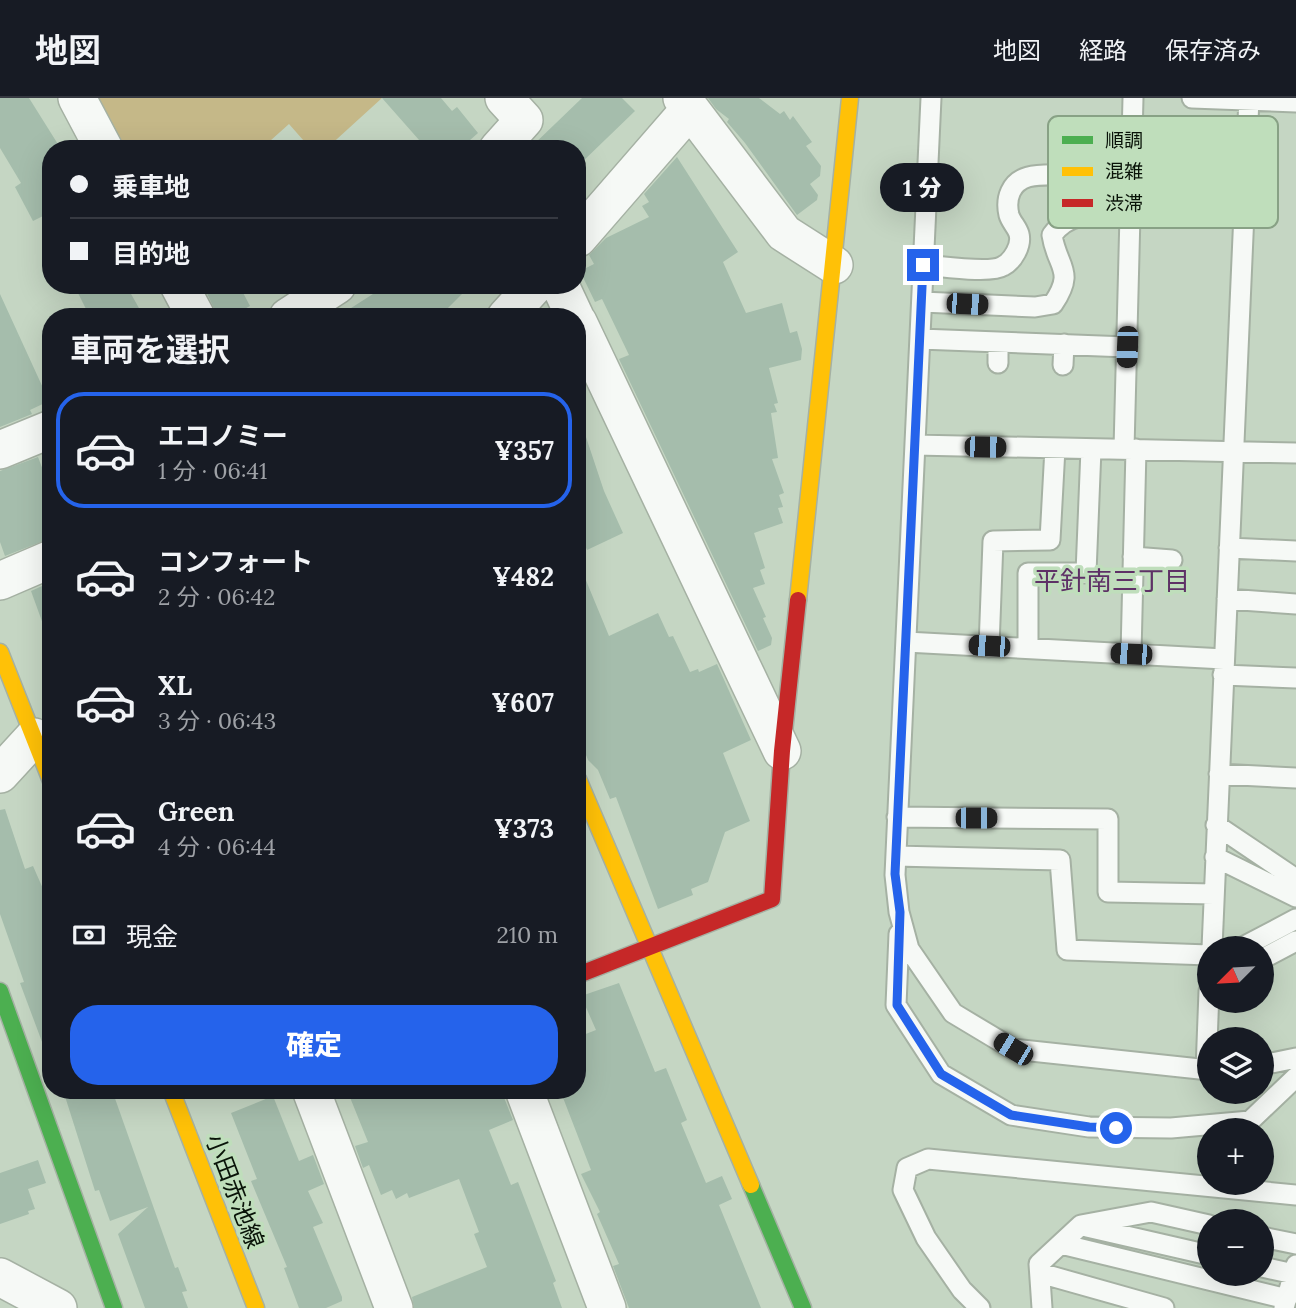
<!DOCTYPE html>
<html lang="ja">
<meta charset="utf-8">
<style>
body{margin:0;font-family:Lora,"Noto Sans JP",serif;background:#242831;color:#f1f3f6;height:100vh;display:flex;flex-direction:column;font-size:26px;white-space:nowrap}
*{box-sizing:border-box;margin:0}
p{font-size:23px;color:#9ea1a6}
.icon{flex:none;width:38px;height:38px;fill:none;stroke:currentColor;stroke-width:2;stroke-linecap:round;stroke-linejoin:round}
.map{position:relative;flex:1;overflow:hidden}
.drawer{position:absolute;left:42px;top:210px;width:544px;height:791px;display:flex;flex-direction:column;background:#171b24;border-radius:28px;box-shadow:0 7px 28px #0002}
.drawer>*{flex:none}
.guide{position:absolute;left:42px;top:42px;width:544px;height:154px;border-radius:28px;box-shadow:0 7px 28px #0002;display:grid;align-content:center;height:154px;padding:0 28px;background:#171b24}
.needle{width:46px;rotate:246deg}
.tools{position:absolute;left:1197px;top:838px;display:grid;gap:14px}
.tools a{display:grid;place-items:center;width:77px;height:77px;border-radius:50%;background:#171b24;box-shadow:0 7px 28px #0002;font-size:35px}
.end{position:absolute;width:32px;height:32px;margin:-16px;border:9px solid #2563eb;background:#fff;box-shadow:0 0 0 4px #fff}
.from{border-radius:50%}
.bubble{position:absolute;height:49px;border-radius:24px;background:#171b24;box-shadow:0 7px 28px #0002;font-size:23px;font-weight:800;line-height:49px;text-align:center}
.car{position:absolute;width:21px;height:42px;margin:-21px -10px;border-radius:9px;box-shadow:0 0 5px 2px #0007;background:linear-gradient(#222 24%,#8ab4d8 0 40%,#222 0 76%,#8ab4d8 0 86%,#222 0)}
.guide b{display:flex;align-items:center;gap:24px;height:66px;font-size:26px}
.guide b+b{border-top:2px solid #363941}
.guide i{width:18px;height:18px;background:#f1f3f6}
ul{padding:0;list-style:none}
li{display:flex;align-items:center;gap:21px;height:116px;margin:0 14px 10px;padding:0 14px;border:4px solid transparent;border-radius:28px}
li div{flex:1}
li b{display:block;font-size:26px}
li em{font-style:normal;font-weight:800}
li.selected{border-color:#2563eb}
li>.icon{width:63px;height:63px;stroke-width:1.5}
h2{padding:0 28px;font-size:32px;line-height:84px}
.pay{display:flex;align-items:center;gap:18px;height:77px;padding:0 28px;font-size:26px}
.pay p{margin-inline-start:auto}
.action{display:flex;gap:14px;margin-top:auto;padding:14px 28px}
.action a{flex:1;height:80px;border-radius:28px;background:#2563eb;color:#fff;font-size:28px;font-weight:800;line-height:80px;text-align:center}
header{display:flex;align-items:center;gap:42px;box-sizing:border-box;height:98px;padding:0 35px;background:#171b24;border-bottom:2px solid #363941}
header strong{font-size:33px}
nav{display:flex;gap:38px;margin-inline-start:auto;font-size:24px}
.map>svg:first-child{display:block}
.green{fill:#c5b888}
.building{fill:#a5bdac}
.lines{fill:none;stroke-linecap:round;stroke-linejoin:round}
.lane-casing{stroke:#a5b1a3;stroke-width:23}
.street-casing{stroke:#a5b1a3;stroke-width:40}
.fast-casing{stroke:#a5b1a3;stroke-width:19}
.slow-casing{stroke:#a5b1a3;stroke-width:19}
.jam-casing{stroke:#a5b1a3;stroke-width:19}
.lane{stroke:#f6f9f6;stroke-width:19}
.street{stroke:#f6f9f6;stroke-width:37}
.fast{stroke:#4caf50;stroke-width:16}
.slow{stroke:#ffc107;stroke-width:16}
.jam{stroke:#c62828;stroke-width:16}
.route{stroke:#2563eb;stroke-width:9}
.labels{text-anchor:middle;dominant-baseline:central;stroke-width:7;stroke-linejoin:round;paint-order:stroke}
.street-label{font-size:24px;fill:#091308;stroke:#bfdebb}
.neighbourhood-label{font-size:26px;fill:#5e3166;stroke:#bfdebb}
.key{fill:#bfdebb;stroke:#88a185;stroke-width:2}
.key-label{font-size:19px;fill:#091308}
</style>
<header>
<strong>地図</strong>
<nav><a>地図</a><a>経路</a><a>保存済み</a></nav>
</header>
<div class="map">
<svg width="1296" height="1210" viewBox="0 0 1296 1210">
<rect width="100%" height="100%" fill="#c5d6c3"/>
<path class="green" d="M 94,0 L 382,0 L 326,51 L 311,51 L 289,26 L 261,51 L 118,51 Z"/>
<path class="building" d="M 0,0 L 29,0 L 61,51 L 51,51 L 51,114 L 33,123 L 15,89 L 21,85 L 0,50 Z
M 382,0 L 441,0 L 452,13 L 457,9 L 478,35 L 460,51 L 427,51 Z
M 582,0 L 622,0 L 635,13 L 578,68 L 578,51 L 529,51 Z
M 708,0 L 759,0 L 780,16 L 784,13 L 790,22 L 793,18 L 812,44 L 806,48 L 821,68 L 820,78 L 810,86 L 818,97 L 817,102 L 797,117 L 745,45 L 727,24 L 729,21 L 716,11 Z
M 677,59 L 738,154 L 723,164 L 746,215 L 782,205 L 790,235 L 797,233 L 802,251 L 801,262 L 769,270 L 778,305 L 774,306 L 777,314 L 771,315 L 778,360 L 772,361 L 784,395 L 779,397 L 783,409 L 778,410 L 783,425 L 754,435 L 765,470 L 760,472 L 765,486 L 753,490 L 766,519 L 763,520 L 772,540 L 771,547 L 758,553 L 619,261 L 629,257 L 602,201 L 595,204 L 580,173 L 594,166 L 589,157 L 606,140 L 649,119 L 642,108 L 649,104 L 644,96 Z
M 74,187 L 126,187 L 144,219 L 90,219 Z
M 203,187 L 239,187 L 250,208 L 230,219 L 218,219 Z
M 387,187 L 471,187 L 439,219 L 337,219 Z
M 0,196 L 49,303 L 30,312 L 32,316 L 0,329 Z
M 582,327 L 604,393 L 623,435 L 587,452 L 578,431 L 578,328 Z
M 38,359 L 51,393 L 51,440 L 5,458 L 0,444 L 0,373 Z
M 578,463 L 609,538 L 658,515 L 669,539 L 673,538 L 690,574 L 698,571 L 699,574 L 717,566 L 751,642 L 723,655 L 750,723 L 725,734 L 708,784 L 691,791 L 693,797 L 658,811 L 616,699 L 610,701 L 598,672 L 588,662 L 578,637 Z
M 51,484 L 51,539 L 48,540 L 31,493 Z
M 5,711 L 25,771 L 33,768 L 51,809 L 51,968 L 20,885 L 24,884 L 0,816 L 0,712 Z
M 619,885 L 655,974 L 666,970 L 687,1022 L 681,1025 L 706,1085 L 722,1078 L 732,1101 L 719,1107 L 761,1210 L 629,1210 L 613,1168 L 619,1166 L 597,1116 L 600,1114 L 581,1076 L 591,1072 L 560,992 L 578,992 L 578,939 L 596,932 L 581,898 Z
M 63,992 L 112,992 L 175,1170 L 178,1169 L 187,1193 L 182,1194 L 188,1210 L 145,1210 L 118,1136 L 148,1109 L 110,1123 L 99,1092 L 95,1093 Z
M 347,992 L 501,992 L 513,1022 L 489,1032 L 511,1087 L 518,1084 L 556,1183 L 553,1185 L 562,1210 L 414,1210 L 412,1199 L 487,1169 L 474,1136 L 479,1134 L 459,1081 L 409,1100 L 407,1095 L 396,1101 L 392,1092 L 381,1097 L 369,1067 L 363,1070 L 355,1048 L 368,1044 Z
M 273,998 L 299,1063 L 313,1057 L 324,1086 L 308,1093 L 323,1125 L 313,1129 L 342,1199 L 342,1203 L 326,1210 L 299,1210 L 284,1170 L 287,1169 L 251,1083 L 257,1081 L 231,1015 Z
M 38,1062 L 46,1085 L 28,1091 L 35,1111 L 28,1113 L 29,1116 L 0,1126 L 0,1075 Z"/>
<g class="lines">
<g class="lane-casing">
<path id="lane" d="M 931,0 L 895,777 L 899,814 L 909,851 L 953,915 L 1013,951 L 1209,972
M 1192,0 L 1296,4
M 923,167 C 940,168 990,176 1003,168 C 1013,163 1022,147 1019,136 C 1017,129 1011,124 1009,117 C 1005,100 1011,84 1028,79 C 1050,73 1106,81 1131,82
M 922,204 L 1035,209 L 1053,206 C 1076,172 1057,170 1052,137 C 1072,110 1100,118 1130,118
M 920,241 L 1127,249
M 998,265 L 998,244
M 1063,267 L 1064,246
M 915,347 L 1296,355
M 1124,351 L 1133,0
M 1229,450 L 1296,453
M 1133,459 L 1172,462
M 1227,501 L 1296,506
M 906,544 L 1224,561
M 989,549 L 993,443 L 1050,442 L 1055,350
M 1028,550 L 1028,475 L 1086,475 L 1091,351
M 1131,556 L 1136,351
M 1223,577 L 1296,580
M 1219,676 L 1296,680
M 897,719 L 1108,721 L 1108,794 L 1214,796
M 1216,727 L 1296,781
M 896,758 L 1060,762 L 1067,852 L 1209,857
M 1215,759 L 1296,799
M 899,836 L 896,907 L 941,976 L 1011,1017 L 1089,1029 L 1171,1030 L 1250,1023 L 1296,979
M 1212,850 L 1249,0
M 1241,850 L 1296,821
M 1262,861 L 1296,843
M 1262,967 L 1296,960
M 1206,972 L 1209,893
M 1087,1129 L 1209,1157
M 1262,1139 L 1296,1146
M 1061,1146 L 1287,1201
M 1262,1169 L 1294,1176
M 1040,1175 L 1164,1210
M 980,1210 L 962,1192 L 926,1140 L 903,1092 L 907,1070 L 928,1061 L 1296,1097
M 1042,1210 L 1039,1166 L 1081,1127 L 1151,1114 L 1209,1127
M 1284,1210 L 1296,1167"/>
</g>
<g class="street-casing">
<path id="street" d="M 77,0 L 104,51
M 682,0 L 784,135 L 834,167
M 498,51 L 524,22 L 504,0
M 578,140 L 690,11
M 179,187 L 196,219
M 560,187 L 575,219
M 288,219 L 337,187
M 506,219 L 535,187
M 578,224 L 782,653
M 0,352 L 51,331
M 0,483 L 51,461
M 0,676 L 34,639
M 311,992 L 394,1210
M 524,992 L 607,1210
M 0,1179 L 58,1210"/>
</g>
<g class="fast-casing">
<path id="fast" d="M 0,893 L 114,1210
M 751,1087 L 803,1210"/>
</g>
<g class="slow-casing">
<path id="slow" d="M 798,502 L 850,0
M 0,554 L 51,683
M 578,681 L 751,1087
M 171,992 L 256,1210"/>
</g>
<g class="jam-casing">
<path id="jam" d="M 578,877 L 772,801 L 782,653 L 798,502"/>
</g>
<use href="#lane" class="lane"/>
<use href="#street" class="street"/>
<use href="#fast" class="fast"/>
<use href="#slow" class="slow"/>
<use href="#jam" class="jam"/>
</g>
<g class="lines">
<path class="route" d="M 923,167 L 895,776 L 900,814 L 897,907 L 941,976 L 1011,1017 L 1089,1029 L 1116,1030"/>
</g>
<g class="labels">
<g class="street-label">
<text transform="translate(235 1093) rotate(69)">小田赤池線</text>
</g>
<g class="neighbourhood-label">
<text x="1112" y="482">平針南三丁目</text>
</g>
</g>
<rect x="1048" y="18" width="230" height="112" rx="10" class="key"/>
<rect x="1062" y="38" width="31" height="8" fill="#4caf50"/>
<rect x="1062" y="69" width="31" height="9" fill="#ffc107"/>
<rect x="1062" y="101" width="31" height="8" fill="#c62828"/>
<g class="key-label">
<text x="1105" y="49">順調</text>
<text x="1105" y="80">混雑</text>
<text x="1105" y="112">渋滞</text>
</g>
</svg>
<div class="tools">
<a><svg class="needle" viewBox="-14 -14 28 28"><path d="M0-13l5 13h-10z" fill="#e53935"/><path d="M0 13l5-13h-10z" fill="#9ea1a6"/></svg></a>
<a><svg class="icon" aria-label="layers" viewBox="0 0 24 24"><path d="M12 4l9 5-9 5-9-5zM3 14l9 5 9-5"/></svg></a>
<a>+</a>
<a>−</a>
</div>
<i class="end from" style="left:1116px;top:1030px"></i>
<i class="end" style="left:923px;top:167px"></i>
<div class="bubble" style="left:880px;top:65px;width:84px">1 分</div>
<i class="car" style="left:967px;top:206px;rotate:93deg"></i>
<i class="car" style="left:1127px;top:249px;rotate:182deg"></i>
<i class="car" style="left:985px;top:349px;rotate:91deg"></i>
<i class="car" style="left:989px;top:548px;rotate:273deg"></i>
<i class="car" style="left:1131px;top:556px;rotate:273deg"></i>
<i class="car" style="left:976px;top:720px;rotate:90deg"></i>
<i class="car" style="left:1013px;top:951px;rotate:301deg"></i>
<div class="guide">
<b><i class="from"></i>乗車地</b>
<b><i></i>目的地</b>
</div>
<section class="drawer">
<h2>車両を選択</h2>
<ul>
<li class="selected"><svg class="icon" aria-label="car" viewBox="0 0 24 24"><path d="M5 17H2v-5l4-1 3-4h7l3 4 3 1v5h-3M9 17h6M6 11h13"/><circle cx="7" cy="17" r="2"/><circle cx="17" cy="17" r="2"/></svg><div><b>エコノミー</b><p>1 分 · 06:41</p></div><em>¥357</em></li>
<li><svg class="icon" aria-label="car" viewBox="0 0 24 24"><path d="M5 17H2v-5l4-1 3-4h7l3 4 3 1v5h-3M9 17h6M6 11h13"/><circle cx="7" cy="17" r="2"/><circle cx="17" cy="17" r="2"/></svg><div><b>コンフォート</b><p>2 分 · 06:42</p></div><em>¥482</em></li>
<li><svg class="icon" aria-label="car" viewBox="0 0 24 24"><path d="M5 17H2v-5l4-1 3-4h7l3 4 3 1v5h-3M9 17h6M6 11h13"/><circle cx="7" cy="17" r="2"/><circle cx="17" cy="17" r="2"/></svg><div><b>XL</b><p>3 分 · 06:43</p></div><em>¥607</em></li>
<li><svg class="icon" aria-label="car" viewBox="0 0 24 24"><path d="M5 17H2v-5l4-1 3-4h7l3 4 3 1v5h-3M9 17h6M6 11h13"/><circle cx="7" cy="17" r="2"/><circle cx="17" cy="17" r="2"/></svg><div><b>Green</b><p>4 分 · 06:44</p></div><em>¥373</em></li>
</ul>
<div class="pay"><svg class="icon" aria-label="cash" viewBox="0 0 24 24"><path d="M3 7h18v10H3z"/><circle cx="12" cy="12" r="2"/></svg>現金<p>210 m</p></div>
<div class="action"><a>確定</a></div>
</section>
</div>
